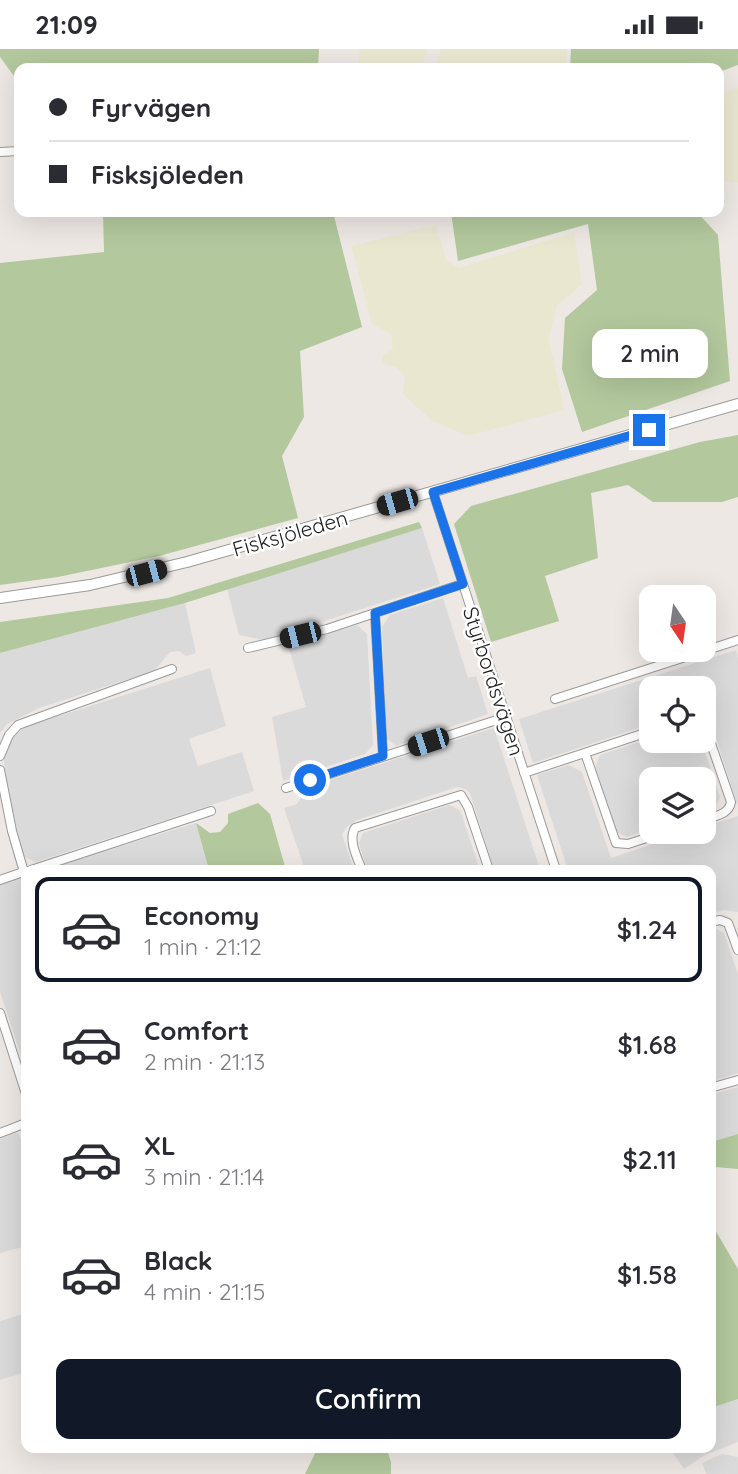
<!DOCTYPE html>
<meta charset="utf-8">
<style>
body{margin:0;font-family:Quicksand,sans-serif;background:#f2f2f3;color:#2b2b33;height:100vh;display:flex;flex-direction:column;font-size:26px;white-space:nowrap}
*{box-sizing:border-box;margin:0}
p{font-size:23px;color:#7c7c81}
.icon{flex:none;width:38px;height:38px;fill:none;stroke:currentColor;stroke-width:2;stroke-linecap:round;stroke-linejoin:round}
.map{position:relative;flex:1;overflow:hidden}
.panel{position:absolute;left:21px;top:816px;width:695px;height:588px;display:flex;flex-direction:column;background:#fff;border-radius:14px;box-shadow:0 7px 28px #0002}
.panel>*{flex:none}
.hud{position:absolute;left:14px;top:14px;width:710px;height:154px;border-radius:14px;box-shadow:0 7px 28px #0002;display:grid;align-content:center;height:154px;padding:0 35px;background:#fff}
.needle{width:46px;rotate:167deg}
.tools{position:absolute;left:639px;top:536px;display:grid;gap:14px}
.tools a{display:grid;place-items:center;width:77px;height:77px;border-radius:14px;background:#fff;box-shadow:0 7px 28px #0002;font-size:35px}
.end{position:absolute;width:32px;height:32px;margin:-16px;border:9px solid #1a73e8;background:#fff;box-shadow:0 0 0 4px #fff}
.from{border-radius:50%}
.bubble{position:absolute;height:49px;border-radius:14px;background:#fff;box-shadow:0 7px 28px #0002;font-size:23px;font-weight:600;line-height:49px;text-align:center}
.car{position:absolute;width:21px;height:42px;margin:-21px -10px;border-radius:9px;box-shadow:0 0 5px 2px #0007;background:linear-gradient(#222 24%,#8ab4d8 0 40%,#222 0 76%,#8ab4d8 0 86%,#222 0)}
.hud b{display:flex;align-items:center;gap:24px;height:66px;font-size:26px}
.hud b+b{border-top:2px solid #e1e1e2}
.hud i{width:18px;height:18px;background:#2b2b33}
ul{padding:12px 0 0;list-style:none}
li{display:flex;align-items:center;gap:21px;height:105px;margin:0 14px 10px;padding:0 21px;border:4px solid transparent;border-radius:14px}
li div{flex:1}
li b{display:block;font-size:26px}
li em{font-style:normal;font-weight:600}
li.on{border-color:#111827}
li>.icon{width:63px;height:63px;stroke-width:1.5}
.primary-button{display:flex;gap:14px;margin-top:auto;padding:14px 35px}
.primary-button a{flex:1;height:80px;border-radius:14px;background:#111827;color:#fff;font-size:28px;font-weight:600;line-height:80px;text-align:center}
.status{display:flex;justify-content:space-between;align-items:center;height:49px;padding:0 35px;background:#fff;direction:ltr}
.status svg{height:19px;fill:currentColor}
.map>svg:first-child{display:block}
.residential{fill:#dbdada}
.farmland{fill:#eae7d1}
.forest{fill:#b3c89d}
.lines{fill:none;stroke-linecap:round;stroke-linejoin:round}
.minor-casing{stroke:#9a9a9a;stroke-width:10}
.tertiary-casing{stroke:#9a9a9a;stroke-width:12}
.minor{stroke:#fff;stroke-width:8}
.tertiary{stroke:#fff;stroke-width:10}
.route{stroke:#1a73e8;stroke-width:9}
.labels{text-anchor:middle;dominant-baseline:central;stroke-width:5;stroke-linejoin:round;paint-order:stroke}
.street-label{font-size:21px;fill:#1d1d1d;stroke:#fff}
</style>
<div class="status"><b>21:09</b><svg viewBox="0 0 49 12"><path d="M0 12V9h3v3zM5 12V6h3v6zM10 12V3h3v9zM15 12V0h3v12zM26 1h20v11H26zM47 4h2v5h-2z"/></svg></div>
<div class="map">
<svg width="738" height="1425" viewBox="0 0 738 1425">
<rect width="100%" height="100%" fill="#ede8e4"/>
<path class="residential" d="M 422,479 L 440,535 L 265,591 L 239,586 L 227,540 Z
M 443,549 L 468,629 L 476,627 L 488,665 L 396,697 L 386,689 L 382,578 L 390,566 Z
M 185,554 L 196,604 L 186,607 L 179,602 L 170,603 L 155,621 L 148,624 L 39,659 L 6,676 L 0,684 L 0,604 Z
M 357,576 L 367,585 L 373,696 L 365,705 L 283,732 L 272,668 L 306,658 L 288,596 Z
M 736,601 L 738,609 L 738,758 L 706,657 L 704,657 L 704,639 L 651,639 L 651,675 L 533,714 L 519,670 Z
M 210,619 L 226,677 L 189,690 L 198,717 L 242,703 L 254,742 L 36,813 L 23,807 L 8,742 L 3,707 L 15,684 L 27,677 Z
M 494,679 L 539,817 L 527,821 L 494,821 L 470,744 L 465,740 L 457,738 L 357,771 L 347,778 L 342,785 L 354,821 L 305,821 L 284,759 L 297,755 L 304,742 L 314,736 Z
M 651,689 L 651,691 L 701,691 L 720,748 L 715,759 L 704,763 L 704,730 L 651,730 L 651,780 L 627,788 L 616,783 L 595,719 L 600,706 Z
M 569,716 L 582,723 L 611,809 L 691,782 L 704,782 L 704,778 L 738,767 L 738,863 L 724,861 L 711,865 L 710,821 L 568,821 L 537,726 Z
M 449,756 L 460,761 L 480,821 L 367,821 L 359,794 L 363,784 Z
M 196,774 L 209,821 L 44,821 Z
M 26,826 L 26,1022 L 0,943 L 0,834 Z
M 712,878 L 724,884 L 738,925 L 738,1024 L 711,1033 Z
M 738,1038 L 738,1085 L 711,1093 L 711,1046 Z
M 16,1084 L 19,1085 L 26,1108 L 26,1197 L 0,1204 L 0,1090 Z
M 26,1264 L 26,1323 L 0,1331 L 0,1272 Z
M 738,1350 L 738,1393 L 705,1406 L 684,1420 L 669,1398 L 710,1398 L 711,1359 Z
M 722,1405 L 738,1408 L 738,1425 L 706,1425 L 702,1414 Z"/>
<path class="farmland" d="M 360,0 L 427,0 L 421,19 L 357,19 Z
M 441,0 L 566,0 L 566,19 L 435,19 Z
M 738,39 L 738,134 L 723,132 L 719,129 L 719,46 Z
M 436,176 L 447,212 L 459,219 L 574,183 L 582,236 L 557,256 L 549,290 L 564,361 L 469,387 L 432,372 L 403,345 L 405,328 L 397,319 L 383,314 L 382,307 L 393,300 L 391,285 L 372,275 L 351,197 Z"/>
<path class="forest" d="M 0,0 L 319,0 L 318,19 L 19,19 L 19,34 L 0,8 Z
M 571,0 L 738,0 L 738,16 L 719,23 L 719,19 L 570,19 Z
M 103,163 L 333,163 L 362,278 L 300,302 L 304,368 L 282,407 L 298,469 L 159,507 L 58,528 L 0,536 L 0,214 L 104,203 Z
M 451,163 L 697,163 L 718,186 L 730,332 L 582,383 L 562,320 L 565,269 L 597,241 L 588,175 L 458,212 Z
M 738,386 L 738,448 L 722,453 L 653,453 L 628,436 L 591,444 L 598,509 L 545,527 L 559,572 L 491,593 L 454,475 L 471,457 L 700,393 Z
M 419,473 L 422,479 L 185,554 L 0,604 L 0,573 L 168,549 Z
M 258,754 L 270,765 L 286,821 L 209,821 L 196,774 L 210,784 L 220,783 L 228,774 L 228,765 Z
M 738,1085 L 738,1120 L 716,1118 L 711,1111 L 711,1093 Z
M 711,1174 L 738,1220 L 738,1350 L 711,1359 Z
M 318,1398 L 386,1398 L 391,1413 L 391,1425 L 305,1425 Z"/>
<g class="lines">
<g class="minor-casing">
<path id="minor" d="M 0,103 L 19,102
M 433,443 L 556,821
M 375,564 L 383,707
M 248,599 L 327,580 L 462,535
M 555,650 L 738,591
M 704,674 L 731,753 C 729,766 714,767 704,771
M 585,704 L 616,794 L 628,795 L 668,782
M 0,707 L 9,686 L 18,676 L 172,620
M 0,721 L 12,782 L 24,823
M 524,724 L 651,682
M 286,739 L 506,668
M 31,821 L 211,762
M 362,821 C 357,808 348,791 355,779 L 461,746 L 468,758 L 489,821
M 0,831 L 26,822
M 710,873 L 720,871 L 728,874 L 738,901
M 0,964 L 26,1045
M 710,1039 L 738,1031
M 0,1084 L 26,1074"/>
</g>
<g class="tertiary-casing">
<path id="tertiary" d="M 0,549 L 90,536 L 187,513 L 738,355"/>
</g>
<use href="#minor" class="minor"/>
<use href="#tertiary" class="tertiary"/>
</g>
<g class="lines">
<path class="route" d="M 310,731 L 383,707 L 375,564 L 463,535 L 433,443 L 649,381"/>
</g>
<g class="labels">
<g class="street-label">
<text transform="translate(290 484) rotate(-16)">Fisksjöleden</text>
<text transform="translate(494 632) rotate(72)">Styrbordsvägen</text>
</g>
</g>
</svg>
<div class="tools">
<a><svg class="needle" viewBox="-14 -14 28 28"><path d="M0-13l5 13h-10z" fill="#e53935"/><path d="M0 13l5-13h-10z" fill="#7c7c81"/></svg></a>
<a><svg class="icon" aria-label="locate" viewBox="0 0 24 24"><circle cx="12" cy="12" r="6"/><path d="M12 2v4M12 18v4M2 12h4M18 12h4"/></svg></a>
<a><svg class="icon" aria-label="layers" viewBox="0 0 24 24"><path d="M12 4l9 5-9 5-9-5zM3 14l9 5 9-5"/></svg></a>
</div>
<i class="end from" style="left:310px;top:731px"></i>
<i class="end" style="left:649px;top:381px"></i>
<div class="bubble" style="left:592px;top:280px;width:116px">2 min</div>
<i class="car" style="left:397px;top:453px;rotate:254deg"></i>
<i class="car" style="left:146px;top:524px;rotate:75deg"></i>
<i class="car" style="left:300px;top:586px;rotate:256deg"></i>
<i class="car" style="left:428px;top:693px;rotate:252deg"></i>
<div class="hud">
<b><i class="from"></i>Fyrvägen</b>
<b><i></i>Fisksjöleden</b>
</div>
<section class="panel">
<ul>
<li class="on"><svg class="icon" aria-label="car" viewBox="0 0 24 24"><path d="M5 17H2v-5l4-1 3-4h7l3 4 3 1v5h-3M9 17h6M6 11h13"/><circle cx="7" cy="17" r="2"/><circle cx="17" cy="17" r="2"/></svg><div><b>Economy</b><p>1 min · 21:12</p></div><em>$1.24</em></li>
<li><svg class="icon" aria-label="car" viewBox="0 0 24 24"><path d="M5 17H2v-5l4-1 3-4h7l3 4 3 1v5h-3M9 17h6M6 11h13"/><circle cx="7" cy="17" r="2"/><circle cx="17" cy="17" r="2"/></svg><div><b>Comfort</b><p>2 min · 21:13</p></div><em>$1.68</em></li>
<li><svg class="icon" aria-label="car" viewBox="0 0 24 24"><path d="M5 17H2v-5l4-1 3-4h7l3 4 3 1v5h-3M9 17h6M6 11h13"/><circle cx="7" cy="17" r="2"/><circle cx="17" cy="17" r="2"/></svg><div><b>XL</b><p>3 min · 21:14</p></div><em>$2.11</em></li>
<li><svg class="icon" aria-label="car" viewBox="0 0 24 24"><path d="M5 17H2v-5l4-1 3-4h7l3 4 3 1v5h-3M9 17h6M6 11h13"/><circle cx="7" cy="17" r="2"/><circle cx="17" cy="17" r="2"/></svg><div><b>Black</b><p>4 min · 21:15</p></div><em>$1.58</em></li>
</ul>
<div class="primary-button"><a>Confirm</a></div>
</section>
</div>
